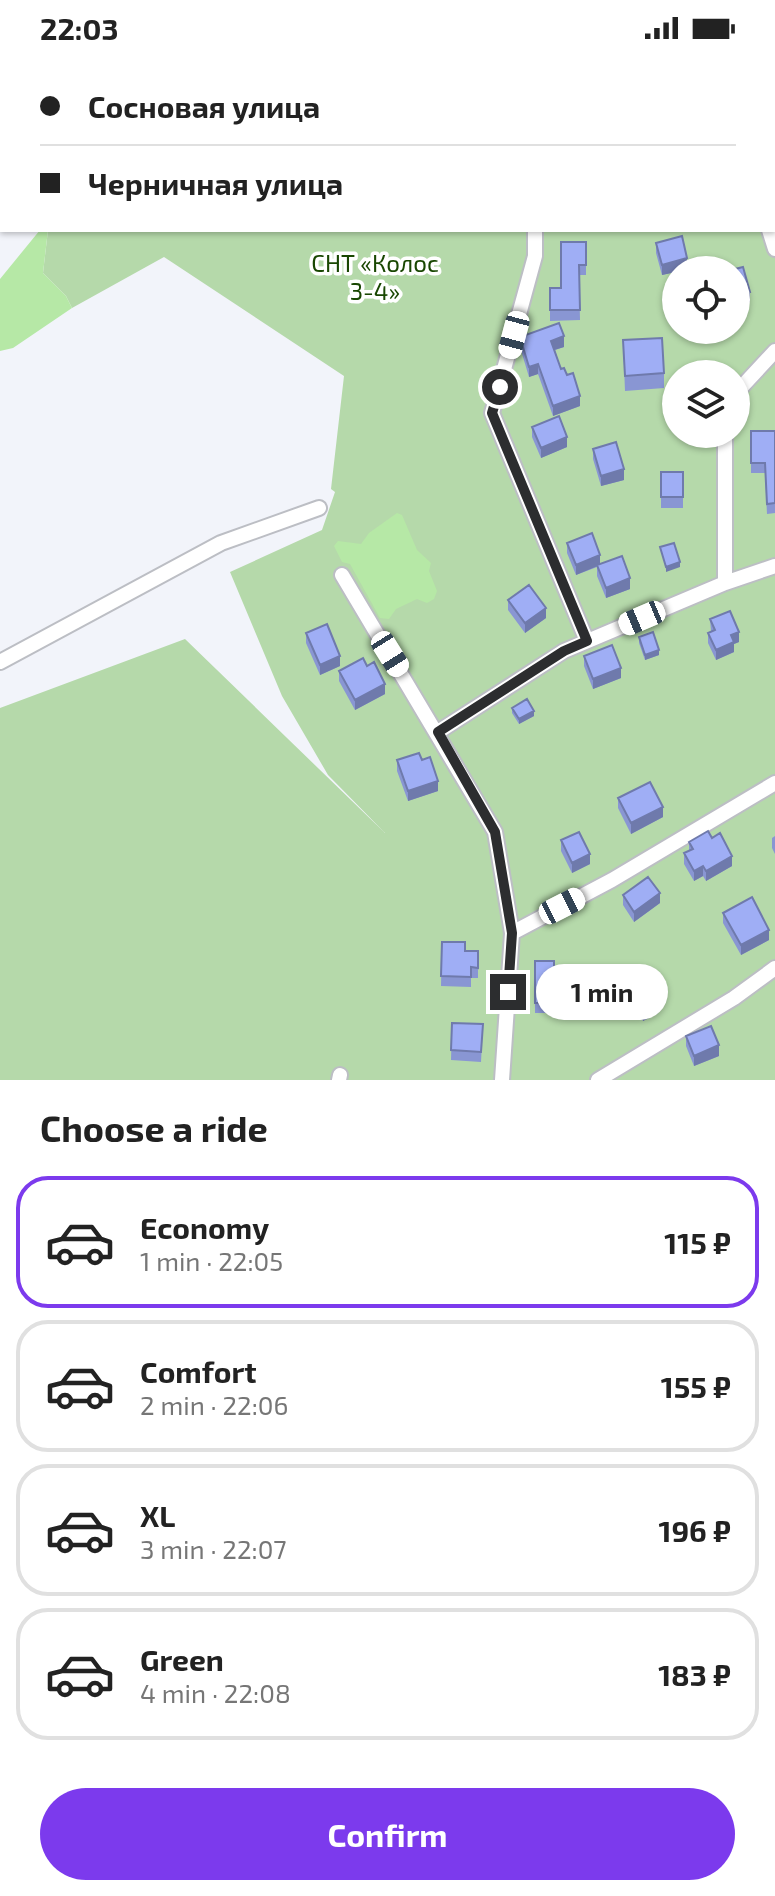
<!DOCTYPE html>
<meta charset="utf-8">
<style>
body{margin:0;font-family:"Exo 2",sans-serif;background:#f6f6f6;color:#222;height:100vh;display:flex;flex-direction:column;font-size:30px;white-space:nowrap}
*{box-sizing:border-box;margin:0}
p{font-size:26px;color:#767676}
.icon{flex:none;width:44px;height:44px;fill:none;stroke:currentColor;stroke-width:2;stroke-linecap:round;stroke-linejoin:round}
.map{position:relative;height:1024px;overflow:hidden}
.side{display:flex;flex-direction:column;background:#fff;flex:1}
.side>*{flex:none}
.guide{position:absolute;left:0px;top:0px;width:776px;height:176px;box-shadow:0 2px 6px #0004;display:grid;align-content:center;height:176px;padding:0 40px;background:#fff}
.buttons{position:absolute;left:662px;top:200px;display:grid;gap:16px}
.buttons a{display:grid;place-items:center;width:88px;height:88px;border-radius:50%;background:#fff;box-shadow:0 2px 6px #0004;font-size:40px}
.end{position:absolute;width:36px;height:36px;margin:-18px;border:10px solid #2c2d2f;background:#fff;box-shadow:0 0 0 4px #fff}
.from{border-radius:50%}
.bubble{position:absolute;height:56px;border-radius:28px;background:#fff;box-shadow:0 2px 6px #0004;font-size:26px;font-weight:700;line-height:56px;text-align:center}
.car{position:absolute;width:24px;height:48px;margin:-24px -12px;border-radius:10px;box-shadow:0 0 6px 2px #0007;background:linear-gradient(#fff 24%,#345 0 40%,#fff 0 76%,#345 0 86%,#fff 0)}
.guide b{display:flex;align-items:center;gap:28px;height:76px;font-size:30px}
.guide b+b{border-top:2px solid #e0e0e0}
.guide i{width:20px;height:20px;background:#222}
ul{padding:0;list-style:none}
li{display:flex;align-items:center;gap:24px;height:132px;margin:0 16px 12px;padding:0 24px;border:4px solid #e0e0e0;border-radius:32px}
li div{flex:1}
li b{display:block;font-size:30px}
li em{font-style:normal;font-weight:700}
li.current{border-color:#7c3aed}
li>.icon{width:72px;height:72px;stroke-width:1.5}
h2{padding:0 40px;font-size:36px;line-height:96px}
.button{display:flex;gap:16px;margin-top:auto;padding:16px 40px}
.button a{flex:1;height:92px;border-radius:48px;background:#7c3aed;color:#fff;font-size:32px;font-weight:700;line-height:92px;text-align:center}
.status{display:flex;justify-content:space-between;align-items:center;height:56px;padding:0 40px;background:#fff;direction:ltr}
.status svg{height:22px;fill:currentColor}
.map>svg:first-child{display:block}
.green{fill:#b5d9aa;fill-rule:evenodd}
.water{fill:#b6e8a6}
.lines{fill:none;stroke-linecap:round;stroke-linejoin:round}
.minor-casing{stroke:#bcbec4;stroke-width:18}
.minor{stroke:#fff;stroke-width:14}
.wall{fill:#8996d3}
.shaded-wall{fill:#6f7aac}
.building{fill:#9faef5;stroke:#6f7aac;stroke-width:2}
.route{stroke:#2c2d2f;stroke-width:10}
.labels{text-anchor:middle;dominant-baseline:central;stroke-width:7;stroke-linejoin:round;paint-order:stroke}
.park-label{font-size:24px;fill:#194702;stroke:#fff}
</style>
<div class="status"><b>22:03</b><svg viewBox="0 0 49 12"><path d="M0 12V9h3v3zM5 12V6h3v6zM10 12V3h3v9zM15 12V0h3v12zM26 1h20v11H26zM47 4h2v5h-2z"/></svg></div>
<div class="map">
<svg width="775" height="1024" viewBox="0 0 775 1024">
<rect width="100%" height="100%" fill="#f2f4fa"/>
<path class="green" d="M 0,0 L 775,0 L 775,1024 L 0,1024 L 0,652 L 185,583 L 385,777 L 328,719 L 282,640 L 230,516 L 322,474 L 335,436 L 331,433 L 344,320 L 164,201 L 72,252 L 66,240 L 43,217 L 48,174 L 774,174 L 774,2 L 2,2 L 2,157 ZM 676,214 L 736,214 L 736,274 L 676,274 ZM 676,318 L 736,318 L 736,378 L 676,378 Z"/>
<path class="water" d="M 40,174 L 48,174 L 43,217 L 66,240 L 72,252 L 13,292 L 0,295 L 0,223 Z
M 397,457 L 402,459 L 417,494 L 431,507 L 429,515 L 437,535 L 434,543 L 427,547 L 417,543 L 396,553 L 389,563 L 380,562 L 350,508 L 342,506 L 334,490 L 338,485 L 361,488 L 369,477 Z"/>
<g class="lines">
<g class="minor-casing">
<path id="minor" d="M 714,0 L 715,2
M 535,174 L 535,200 L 492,357 L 587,585
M 769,174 L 775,193
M 736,337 L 775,295
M 725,378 L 725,527 L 775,510
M 342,519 L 495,776 L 512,877 L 502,1024
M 0,606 L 221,487 L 319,452
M 438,676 L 564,595 L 725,527
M 512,877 L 612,824 L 775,727
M 339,1024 L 340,1019
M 598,1024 L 734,942 L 775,912"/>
</g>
<use href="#minor" class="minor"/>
</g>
<path class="wall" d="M 586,186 L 586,219 L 579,219 L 580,264 L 550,265 L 550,232 L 561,232 Z
M 656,187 L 687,213 L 662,219 L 656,197 Z
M 520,281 L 564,291 L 555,294 L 561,313 L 580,350 L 553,360 L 538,318 L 529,321 L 520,291 Z
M 623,284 L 664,317 L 664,332 L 625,335 Z
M 532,371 L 567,391 L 541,402 L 532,381 Z
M 751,375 L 775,375 L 775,457 L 767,458 L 765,417 L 751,417 Z
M 593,393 L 624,424 L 601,430 L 593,403 Z
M 661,416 L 683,416 L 683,452 L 661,452 Z
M 567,487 L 600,508 L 630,533 L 606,542 L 597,520 L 597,511 L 576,519 L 567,497 Z
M 508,544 L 546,562 L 525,577 L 508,554 Z
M 710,563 L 739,586 L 734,588 L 734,596 L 716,604 L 708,587 L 708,577 L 711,575 Z
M 306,577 L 340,610 L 320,619 L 306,587 Z
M 639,581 L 659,599 L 645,604 L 639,587 Z
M 584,600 L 621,622 L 593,633 L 584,610 Z
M 339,615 L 385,638 L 355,654 L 339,625 Z
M 512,652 L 534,660 L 519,668 L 512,657 Z
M 397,704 L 422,704 L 438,735 L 408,745 L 397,715 Z
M 618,742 L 663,761 L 631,778 L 618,752 Z
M 775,780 L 775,798 L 772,792 L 772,782 Z
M 712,782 L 732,810 L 706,825 L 703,820 L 694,825 L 684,808 L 684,797 L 689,795 L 689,786 Z
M 561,784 L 590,808 L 572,817 L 561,795 Z
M 623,839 L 660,847 L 634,866 L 623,849 Z
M 723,857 L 769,884 L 741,899 L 723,867 Z
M 442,886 L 465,895 L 478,895 L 478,922 L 471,922 L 471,931 L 441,930 Z
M 535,905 L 554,916 L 564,916 L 564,957 L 535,957 Z
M 634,943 L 658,957 L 643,965 L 634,948 Z
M 452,967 L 483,968 L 481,1006 L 451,1004 Z
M 686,980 L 719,1000 L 694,1010 L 686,990 Z"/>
<path class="shaded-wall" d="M 687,202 L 687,213 L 676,214 L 676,216 L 662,219 L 662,209 Z
M 750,236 L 750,246 L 736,250 L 736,240 Z
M 564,280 L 564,291 L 551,295 L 551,285 Z
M 538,308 L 538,318 L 529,321 L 529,311 Z
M 580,340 L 580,350 L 553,360 L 553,350 Z
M 567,381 L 567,391 L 541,402 L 541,392 Z
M 624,413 L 624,424 L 601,430 L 601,420 Z
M 600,499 L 600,509 L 576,519 L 576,509 Z
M 680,506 L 680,511 L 666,516 L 666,511 Z
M 630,522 L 630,533 L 606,542 L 606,532 Z
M 546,552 L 546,562 L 525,577 L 525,567 Z
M 739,576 L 739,586 L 734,588 L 734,596 L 716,604 L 716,594 L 731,579 Z
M 659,594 L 659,599 L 645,604 L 645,599 Z
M 340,600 L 340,610 L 320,619 L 320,609 Z
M 621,612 L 621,622 L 593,633 L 593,623 Z
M 385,628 L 385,638 L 355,654 L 355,644 Z
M 534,655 L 534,660 L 519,668 L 519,663 Z
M 438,725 L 438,735 L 408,745 L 408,735 Z
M 663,751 L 663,761 L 631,778 L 631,767 Z
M 590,798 L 590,808 L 572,817 L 572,807 Z
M 732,800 L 732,810 L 706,825 L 706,815 Z
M 703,810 L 703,820 L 694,825 L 694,815 Z
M 660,837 L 660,847 L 634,866 L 634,856 Z
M 769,874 L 769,884 L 741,899 L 741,889 Z
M 658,952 L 658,957 L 643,965 L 643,960 Z
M 719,989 L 719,1000 L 694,1010 L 694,1000 Z"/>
<path class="building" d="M 732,0 L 767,0 L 767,2 L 733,2 Z
M 682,180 L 687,202 L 662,209 L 656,187 Z
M 561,186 L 586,186 L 586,209 L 579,209 L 580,254 L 550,254 L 550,232 L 561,232 Z
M 743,211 L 750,236 L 736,240 L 736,214 L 731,214 Z
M 559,267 L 564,280 L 551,285 L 561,313 L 564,312 L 567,319 L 573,317 L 580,340 L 553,350 L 538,308 L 529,311 L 520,281 Z
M 662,282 L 664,317 L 625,320 L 623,284 Z
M 559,360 L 567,381 L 541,392 L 532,371 Z
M 751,375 L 775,375 L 775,447 L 767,448 L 765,407 L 751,407 Z
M 616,386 L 624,413 L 601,420 L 593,393 Z
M 661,416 L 683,416 L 683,441 L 661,441 Z
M 592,477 L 600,499 L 576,509 L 567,487 Z
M 674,487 L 680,506 L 666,511 L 660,491 Z
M 622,500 L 630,522 L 606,532 L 597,509 Z
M 529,529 L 546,552 L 525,567 L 508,544 Z
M 730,555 L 739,576 L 731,579 L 734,586 L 716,594 L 708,577 L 715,574 L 710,563 Z
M 327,568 L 340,600 L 320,609 L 306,577 Z
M 653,576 L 659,594 L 645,599 L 639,581 Z
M 612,589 L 621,612 L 593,623 L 584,600 Z
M 363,602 L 367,610 L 374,606 L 385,628 L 355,644 L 339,615 Z
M 527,643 L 534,655 L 519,663 L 512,652 Z
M 419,697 L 422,704 L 430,701 L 438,725 L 408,735 L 397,704 Z
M 650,726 L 663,751 L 631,767 L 618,742 Z
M 708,775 L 712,782 L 720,777 L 732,800 L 706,815 L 703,810 L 694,815 L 684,797 L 693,793 L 689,786 Z
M 579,776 L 590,798 L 572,807 L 561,784 Z
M 648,821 L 660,837 L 634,856 L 623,839 Z
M 752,841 L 769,874 L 741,889 L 723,857 Z
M 442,886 L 465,886 L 465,895 L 478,895 L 478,912 L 471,911 L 471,921 L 441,920 Z
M 535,905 L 554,905 L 554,916 L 564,916 L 564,947 L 535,947 Z
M 650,935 L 658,952 L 643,960 L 634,943 Z
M 452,967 L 483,968 L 481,996 L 451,994 Z
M 711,970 L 719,989 L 694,1000 L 686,980 Z"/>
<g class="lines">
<path class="route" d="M 500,331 L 492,357 L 587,585 L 564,595 L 438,676 L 495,776 L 512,877 L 508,936"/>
</g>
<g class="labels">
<g class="park-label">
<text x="375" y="206">СНТ «Колос<tspan x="375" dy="28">3-4»</tspan></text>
</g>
</g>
</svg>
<div class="buttons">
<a><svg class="icon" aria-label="locate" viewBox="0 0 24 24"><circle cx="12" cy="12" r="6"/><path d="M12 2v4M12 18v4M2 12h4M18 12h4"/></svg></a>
<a><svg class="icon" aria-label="layers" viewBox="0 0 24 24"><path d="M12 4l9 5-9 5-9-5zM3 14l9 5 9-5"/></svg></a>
</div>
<i class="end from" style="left:500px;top:331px"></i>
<i class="end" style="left:508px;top:936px"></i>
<div class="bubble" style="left:536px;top:908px;width:132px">1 min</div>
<i class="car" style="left:514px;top:279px;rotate:195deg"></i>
<i class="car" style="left:642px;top:562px;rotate:247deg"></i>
<i class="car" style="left:390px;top:598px;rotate:148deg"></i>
<i class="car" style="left:562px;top:850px;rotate:63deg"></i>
<div class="guide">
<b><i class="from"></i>Сосновая улица</b>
<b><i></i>Черничная улица</b>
</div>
</div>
<section class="side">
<h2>Choose a ride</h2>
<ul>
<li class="current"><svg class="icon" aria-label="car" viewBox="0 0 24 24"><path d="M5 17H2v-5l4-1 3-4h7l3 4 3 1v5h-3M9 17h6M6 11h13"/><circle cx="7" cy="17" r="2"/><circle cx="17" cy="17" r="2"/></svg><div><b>Economy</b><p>1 min · 22:05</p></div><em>115 ₽</em></li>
<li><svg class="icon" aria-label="car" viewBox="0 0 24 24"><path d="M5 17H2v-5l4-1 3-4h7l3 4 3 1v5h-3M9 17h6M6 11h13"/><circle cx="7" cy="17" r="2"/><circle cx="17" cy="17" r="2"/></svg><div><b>Comfort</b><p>2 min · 22:06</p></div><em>155 ₽</em></li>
<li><svg class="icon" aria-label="car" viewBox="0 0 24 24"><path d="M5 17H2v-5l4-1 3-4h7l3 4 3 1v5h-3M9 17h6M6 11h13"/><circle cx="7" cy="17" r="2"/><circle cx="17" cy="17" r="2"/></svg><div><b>XL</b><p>3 min · 22:07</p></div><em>196 ₽</em></li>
<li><svg class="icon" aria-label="car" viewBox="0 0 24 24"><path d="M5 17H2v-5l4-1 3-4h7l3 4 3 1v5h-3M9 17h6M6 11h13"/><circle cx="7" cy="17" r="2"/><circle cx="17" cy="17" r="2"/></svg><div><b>Green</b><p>4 min · 22:08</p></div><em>183 ₽</em></li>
</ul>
<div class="button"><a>Confirm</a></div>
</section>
